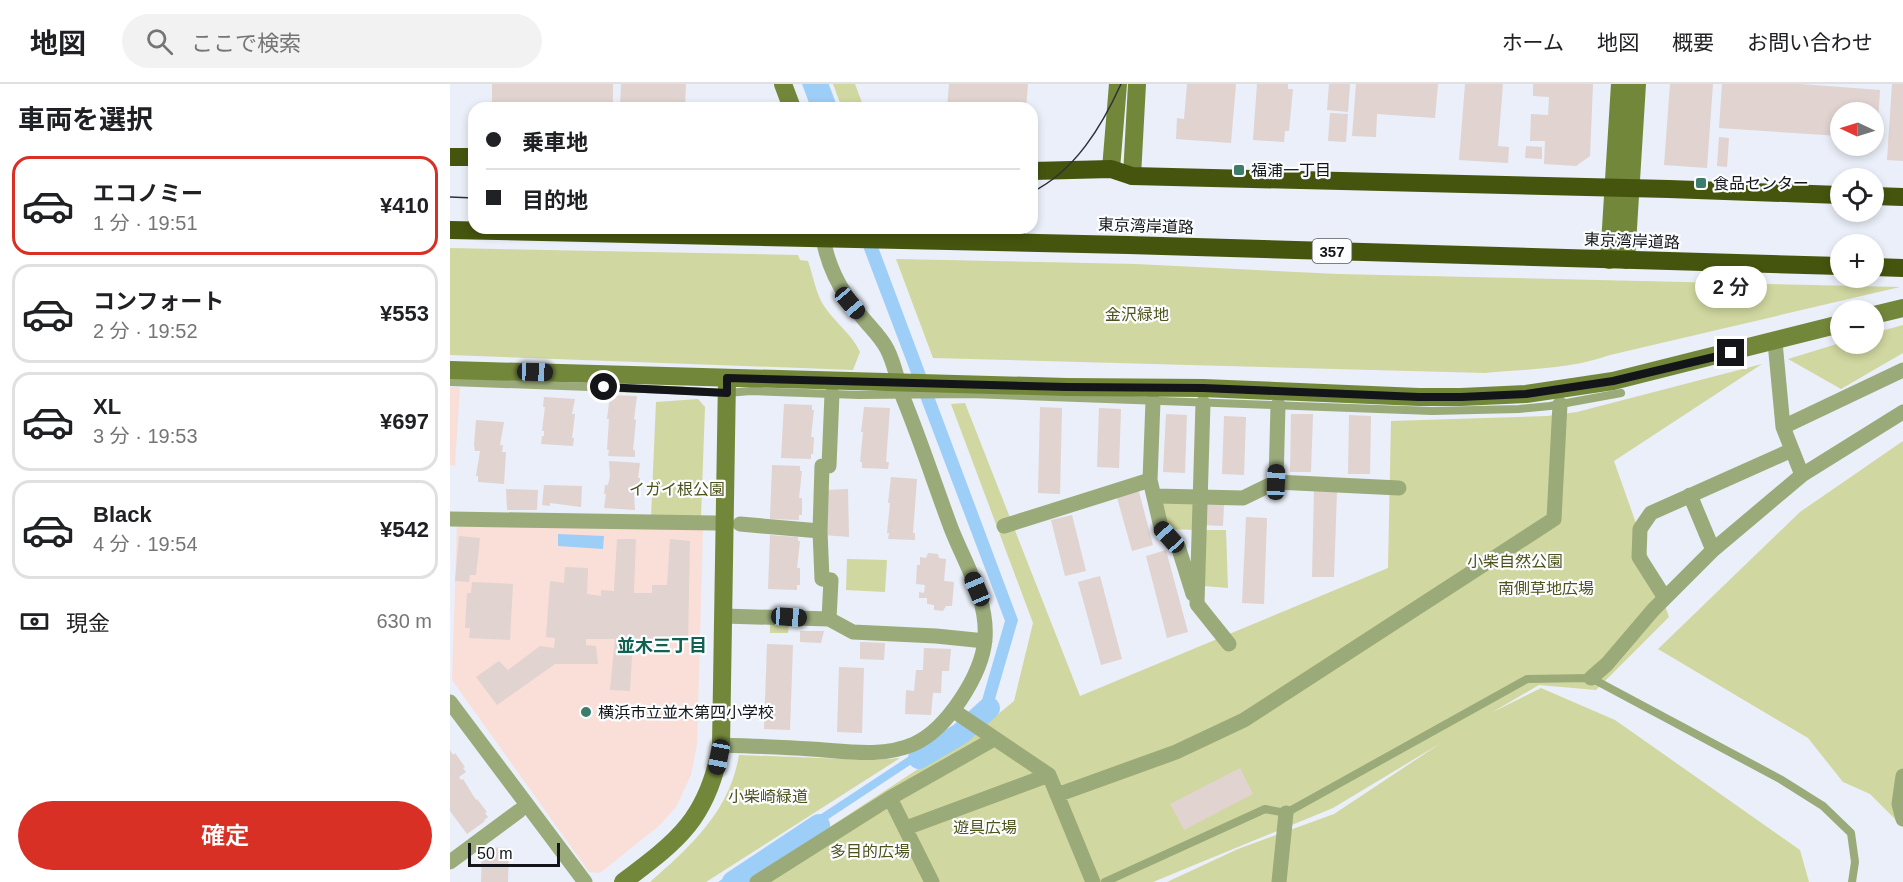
<!DOCTYPE html>
<html lang="ja">
<meta charset="utf-8">
<style>
body{margin:0;font-family:Arial,"Noto Sans JP",sans-serif;background:#f2f2f2;color:#202124;height:100vh;display:flex;flex-direction:column;font-size:22px;white-space:nowrap}
*{box-sizing:border-box;margin:0}
p{font-size:20px;color:#757577}
.icon{flex:none;width:33px;height:33px;fill:none;stroke:currentColor;stroke-width:2;stroke-linecap:round;stroke-linejoin:round}
.map{position:relative;flex:1;overflow:hidden}
.panel{display:flex;flex-direction:column;background:#fff;width:450px}
.panel>*{flex:none}
.banner{position:absolute;left:18px;top:18px;width:570px;height:132px;border-radius:18px;box-shadow:0 3px 9px #0003;display:grid;align-content:center;height:132px;padding:0 18px;background:#fff}
.needle{width:39px;rotate:274deg}
.tools{position:absolute;left:1380px;top:18px;display:grid;gap:12px}
.tools a{display:grid;place-items:center;width:54px;height:54px;border-radius:50%;background:#fff;box-shadow:0 3px 9px #0003;font-size:30px}
.scale{position:absolute;left:18px;bottom:15px;width:92px;box-sizing:border-box;padding-left:6px;border:3px solid #131518;border-top:0;font-size:16px;line-height:21px;white-space:nowrap;color:#131518;-webkit-text-stroke:4px #fbfdff;paint-order:stroke}
.end{position:absolute;width:27px;height:27px;margin:-14px;border:8px solid #131518;background:#fff;box-shadow:0 0 0 3px #fff}
.from{border-radius:50%}
.bubble{position:absolute;height:42px;border-radius:21px;background:#fff;box-shadow:0 3px 9px #0003;font-size:20px;font-weight:600;line-height:42px;text-align:center}
.car{position:absolute;width:18px;height:36px;margin:-18px -9px;border-radius:8px;box-shadow:0 0 4px 2px #0007;background:linear-gradient(#222 24%,#8ab4d8 0 40%,#222 0 76%,#8ab4d8 0 86%,#222 0)}
.banner b{display:flex;align-items:center;gap:21px;height:57px;font-size:22px}
.banner b+b{border-top:2px solid #e0e0e0}
.banner i{width:15px;height:15px;background:#202124}
ul{padding:0;list-style:none}
li{display:flex;align-items:center;gap:18px;height:99px;margin:0 12px 9px;padding:0 6px;border:3px solid #e0e0e0;border-radius:18px}
li div{flex:1}
li b{display:block;font-size:22px}
li em{font-style:normal;font-weight:600}
li.active{border-color:#d93025}
li>.icon{width:54px;height:54px;stroke-width:1.5}
h2{padding:0 18px;font-size:27px;line-height:72px}
.pay{display:flex;align-items:center;gap:15px;height:66px;padding:0 18px;font-size:22px}
.pay p{margin-inline-start:auto}
.cta{display:flex;gap:12px;margin-top:auto;padding:12px 18px}
.cta a{flex:1;height:69px;border-radius:36px;background:#d93025;color:#fff;font-size:24px;font-weight:600;line-height:69px;text-align:center}
header{display:flex;align-items:center;gap:36px;box-sizing:border-box;height:84px;padding:0 30px;background:#fff;border-bottom:2px solid #e0e0e0}
header strong{font-size:28px}
nav{display:flex;gap:33px;margin-inline-start:auto;font-size:21px}
.search{width:420px;height:54px;background:#f2f2f2;display:flex;align-items:center;gap:15px;box-sizing:border-box;padding:0 21px;border-radius:33px;color:#757577;font-size:22px}
main{display:flex;flex:1;min-height:0}
.map>svg:first-child{display:block}
.education{fill:#f9dfd8}
.green{fill:#d1d7a0}
.water{fill:#9dcef7}
.lines{fill:none;stroke-linecap:round;stroke-linejoin:round}
.river{stroke:#9dcef7;stroke-width:22}
.building{fill:#e0d3d0}
.lane{stroke:#9baa79;stroke-width:8}
.street{stroke:#9baa79;stroke-width:15}
.secondary{stroke:#73873a;stroke-width:18}
.highway{stroke:#45550e;stroke-width:18}
.tram{stroke:#2f3135;stroke-width:1.5}
.route{stroke:#131518;stroke-width:8}
.poi-dot{fill:#3c7c6a;stroke:#fbfdff;stroke-width:2}
.labels{text-anchor:middle;dominant-baseline:central;stroke-width:4.5;stroke-linejoin:round;paint-order:stroke}
.shield{fill:#fbfdff;stroke:#595b5d;stroke-width:1.5}
.shield-label{font-size:15px;font-weight:bold;fill:#131518}
.poi-label{font-size:16px;fill:#131518;stroke:#fbfdff;text-anchor:start}
.street-label{font-size:16px;fill:#131518;stroke:#fbfdff}
.park-label{font-size:16px;fill:#4e521b;stroke:#fbfdff}
.neighbourhood-label{font-size:18px;font-weight:bold;fill:#10614f;stroke:#fbfdff}
</style>
<header>
<strong>地図</strong>
<div class="search"><svg class="icon" aria-label="search" viewBox="0 0 24 24"><circle cx="10" cy="10" r="6"/><path d="M15 15l6 6"/></svg>ここで検索</div>
<nav><a>ホーム</a><a>地図</a><a>概要</a><a>お問い合わせ</a></nav>
</header>
<main>
<section class="panel">
<h2>車両を選択</h2>
<ul>
<li class="active"><svg class="icon" aria-label="car" viewBox="0 0 24 24"><path d="M5 17H2v-5l4-1 3-4h7l3 4 3 1v5h-3M9 17h6M6 11h13"/><circle cx="7" cy="17" r="2"/><circle cx="17" cy="17" r="2"/></svg><div><b>エコノミー</b><p>1 分 · 19:51</p></div><em>¥410</em></li>
<li><svg class="icon" aria-label="car" viewBox="0 0 24 24"><path d="M5 17H2v-5l4-1 3-4h7l3 4 3 1v5h-3M9 17h6M6 11h13"/><circle cx="7" cy="17" r="2"/><circle cx="17" cy="17" r="2"/></svg><div><b>コンフォート</b><p>2 分 · 19:52</p></div><em>¥553</em></li>
<li><svg class="icon" aria-label="car" viewBox="0 0 24 24"><path d="M5 17H2v-5l4-1 3-4h7l3 4 3 1v5h-3M9 17h6M6 11h13"/><circle cx="7" cy="17" r="2"/><circle cx="17" cy="17" r="2"/></svg><div><b>XL</b><p>3 分 · 19:53</p></div><em>¥697</em></li>
<li><svg class="icon" aria-label="car" viewBox="0 0 24 24"><path d="M5 17H2v-5l4-1 3-4h7l3 4 3 1v5h-3M9 17h6M6 11h13"/><circle cx="7" cy="17" r="2"/><circle cx="17" cy="17" r="2"/></svg><div><b>Black</b><p>4 分 · 19:54</p></div><em>¥542</em></li>
</ul>
<div class="pay"><svg class="icon" aria-label="cash" viewBox="0 0 24 24"><path d="M3 7h18v10H3z"/><circle cx="12" cy="12" r="2"/></svg>現金<p>630 m</p></div>
<div class="cta"><a>確定</a></div>
</section>
<div class="map">
<svg width="1453" height="798" viewBox="0 0 1453 798">
<rect width="100%" height="100%" fill="#eaeff9"/>
<path class="education" d="M 0,303 L 10,303 L 5,382 L 0,381 Z
M 7,439 L 253,446 L 247,660 L 241,691 L 226,723 L 210,741 L 150,789 L 139,788 L 2,596 Z"/>
<path class="green" d="M 383,0 L 405,0 L 414,24 L 392,24 Z
M 0,164 L 348,171 L 350,176 L 358,177 C 363,191 366,210 374,222 C 385,239 402,250 410,268 L 403,286 L 0,271 Z
M 446,175 L 686,180 L 888,190 L 1450,203 L 1160,271 C 1122,285 1076,285 1035,289 L 483,274 Z
M 1453,241 L 1453,269 L 1391,305 L 1338,275 L 1390,259 L 1424,260 L 1424,249 Z
M 1312,280 L 1164,377 L 1219,533 L 1146,606 L 1089,601 L 1041,629 L 1091,604 L 1165,636 L 1350,766 L 1359,798 L 717,798 L 788,765 L 884,730 L 991,659 L 883,724 L 703,798 L 296,798 L 535,641 L 564,617 L 583,539 L 501,320 L 515,319 L 630,612 L 938,484 L 941,337 L 1097,332 L 1127,328 Z
M 248,315 L 255,323 L 251,433 L 201,433 L 206,318 Z
M 1453,357 L 1453,743 L 1420,710 L 1393,698 L 1358,654 L 1208,565 L 1350,428 Z
M 710,419 L 745,420 L 744,446 L 718,445 Z
M 755,446 L 776,446 L 778,504 L 754,502 Z
M 397,475 L 437,476 L 435,508 L 396,506 Z
M 320,540 L 339,540 L 338,549 L 320,549 Z
M 289,671 L 422,676 L 450,674 L 256,798 L 200,798 C 240,763 280,727 289,671 Z"/>
<path class="water" d="M 352,0 L 367,0 L 376,24 L 361,24 Z
M 406,144 L 421,144 L 568,536 L 543,622 L 513,646 L 283,798 L 268,798 L 508,640 L 530,623 L 555,537 Z
M 108,450 L 154,452 L 153,465 L 108,462 Z"/>
<g class="lines">
<path class="river" d="M 367,0 L 376,24
M 469,674 L 510,650 L 539,624
M 283,798 L 369,741"/>
</g>
<path class="building" d="M 42,0 L 163,0 L 163,24 L 42,24 Z
M 171,0 L 236,0 L 235,24 L 170,24 Z
M 499,0 L 578,0 L 576,24 L 497,24 Z
M 737,0 L 786,0 L 781,59 L 726,55 L 727,34 L 734,35 Z
M 807,0 L 838,0 L 838,5 L 843,5 L 839,47 L 835,47 L 834,58 L 803,56 Z
M 879,0 L 900,0 L 898,28 L 877,26 Z
M 906,0 L 988,0 L 985,34 L 927,30 L 926,53 L 902,52 Z
M 1015,0 L 1053,0 L 1048,62 L 1059,63 L 1058,79 L 1009,76 Z
M 1083,0 L 1143,0 L 1140,72 L 1126,82 L 1094,80 L 1095,57 L 1080,57 L 1081,30 L 1098,31 L 1099,13 L 1083,12 Z
M 1220,0 L 1263,0 L 1257,84 L 1214,81 Z
M 1272,0 L 1351,0 L 1430,6 L 1427,55 L 1424,55 L 1424,28 L 1390,28 L 1390,52 L 1269,44 Z
M 1442,0 L 1453,0 L 1453,77 L 1437,76 Z
M 880,29 L 898,30 L 896,58 L 878,57 Z
M 1269,53 L 1279,54 L 1277,83 L 1267,82 Z
M 1076,62 L 1092,63 L 1092,75 L 1075,74 Z
M 160,311 L 187,312 L 184,335 L 186,336 L 183,366 L 185,366 L 185,373 L 158,372 L 159,366 L 157,366 L 159,335 L 157,335 Z
M 94,313 L 125,315 L 122,330 L 125,330 L 122,354 L 124,354 L 123,362 L 91,360 L 92,352 L 94,352 L 94,347 L 92,347 L 95,323 L 93,323 Z
M 334,320 L 362,321 L 362,326 L 364,326 L 361,353 L 364,353 L 363,370 L 361,370 L 361,375 L 331,374 Z
M 414,323 L 440,324 L 436,378 L 439,378 L 438,385 L 412,384 L 412,378 L 410,378 L 413,348 L 411,348 Z
M 590,323 L 612,324 L 610,410 L 588,409 Z
M 649,324 L 671,325 L 669,384 L 647,383 Z
M 716,330 L 737,331 L 735,389 L 713,388 Z
M 841,330 L 863,330 L 861,388 L 840,388 Z
M 899,331 L 921,332 L 920,390 L 898,390 Z
M 774,332 L 796,333 L 794,391 L 772,390 Z
M 26,336 L 54,338 L 50,361 L 53,361 L 52,368 L 56,368 L 54,400 L 28,398 L 28,392 L 26,392 L 30,367 L 25,367 L 24,361 Z
M 159,377 L 190,379 L 188,394 L 190,394 L 190,401 L 186,401 L 184,410 L 185,426 L 154,424 L 156,410 L 154,410 L 155,401 L 158,401 L 160,392 Z
M 322,381 L 350,382 L 350,387 L 352,387 L 349,414 L 352,414 L 352,431 L 349,431 L 349,436 L 320,435 Z
M 441,393 L 467,395 L 463,449 L 465,449 L 465,456 L 438,455 L 439,449 L 437,449 L 440,419 L 438,419 Z
M 94,401 L 132,402 L 131,423 L 100,419 L 100,422 L 92,421 Z
M 688,404 L 703,461 L 682,467 L 666,410 Z
M 56,405 L 88,406 L 87,426 L 57,426 Z
M 398,405 L 399,453 L 373,451 L 376,406 Z
M 864,406 L 887,407 L 884,493 L 862,493 Z
M 753,421 L 774,421 L 773,442 L 753,441 Z
M 622,431 L 636,487 L 615,492 L 601,436 Z
M 796,433 L 817,434 L 814,520 L 792,519 Z
M 320,451 L 348,453 L 348,457 L 350,457 L 347,484 L 350,484 L 350,501 L 347,501 L 347,506 L 318,505 Z
M 9,452 L 30,454 L 26,491 L 20,491 L 19,498 L 5,497 Z
M 167,455 L 186,455 L 184,509 L 202,509 L 202,501 L 217,501 L 220,455 L 240,457 L 238,558 L 183,555 L 180,607 L 160,606 L 165,555 L 136,555 L 136,561 L 146,562 L 148,580 L 105,580 L 47,621 L 26,593 L 49,577 L 58,586 L 90,562 L 104,564 L 105,554 L 96,553 L 100,497 L 114,499 L 115,483 L 138,484 L 137,510 L 151,512 L 151,506 L 164,507 Z
M 716,466 L 738,548 L 717,554 L 696,472 Z
M 478,469 L 488,470 L 489,474 L 496,475 L 494,497 L 504,498 L 502,522 L 496,522 L 493,527 L 484,526 L 484,521 L 477,520 L 477,514 L 469,514 L 469,508 L 474,509 L 475,501 L 466,500 L 467,481 L 470,481 L 470,473 L 476,474 Z
M 650,492 L 672,575 L 651,581 L 628,498 Z
M 22,498 L 63,500 L 60,556 L 19,554 L 20,544 L 15,544 L 17,509 L 21,509 Z
M 350,547 L 374,547 L 371,559 L 350,558 Z
M 410,558 L 435,559 L 434,576 L 410,575 Z
M 317,560 L 343,561 L 340,646 L 314,645 Z
M 474,564 L 501,565 L 499,587 L 492,587 L 491,609 L 483,609 L 481,631 L 455,630 L 456,606 L 464,607 L 466,586 L 473,586 Z
M 389,583 L 414,584 L 412,649 L 387,648 Z
M 0,666 L 3,671 L 5,669 L 15,683 L 13,684 L 16,688 L 9,693 L 11,696 L 13,695 L 26,716 L 27,715 L 37,728 L 35,729 L 38,733 L 34,736 L 35,737 L 17,750 L 0,727 Z
M 790,684 L 803,710 L 734,746 L 720,720 Z
M 32,763 L 59,764 L 58,798 L 31,798 Z"/>
<g class="lines">
<path class="lane" d="M 0,298 L 220,306 L 277,309 L 301,307 L 409,311 L 520,310 L 982,327 L 1069,325 L 1100,322 L 1171,309
M 655,798 L 815,725 L 836,729 L 1077,595 L 1141,594 L 1330,695 L 1373,722 L 1401,749 L 1405,778 L 1402,798"/>
<path class="street" d="M 1325,258 L 1333,343 L 1352,391
M 703,317 L 700,396 L 711,443 L 728,462 L 743,510
M 753,319 L 747,520 L 779,560
M 1333,343 L 1453,286
M 826,398 L 828,321
M 1240,411 L 1263,466
M 705,412 L 793,414 L 826,398 L 949,404
M 0,435 L 265,439
M 290,440 L 370,447 L 372,382 L 379,382 L 382,310
M 554,442 L 700,396
M 370,447 L 372,495 L 381,496 L 379,535
M 1215,514 L 1189,473 L 1190,445 L 1201,429 L 1342,366
M 273,532 L 379,535 L 403,548 L 486,552 L 535,557
M 1141,594 L 1157,580 L 1203,526 L 1263,466 L 1352,391 L 1453,328
M 0,618 L 135,798
M 504,627 L 599,691 L 643,798
M 271,661 C 301,662 331,663 361,665 C 395,667 432,674 464,660 C 497,645 532,591 535,555 C 538,515 515,480 501,444 C 485,401 471,358 454,316 C 448,300 445,280 437,265 C 431,253 420,243 412,233 C 389,206 376,179 371,144
M 1453,692 L 1449,720 L 1453,735
M 607,711 L 726,668 L 794,636 L 1104,435 L 1110,320
M 440,714 L 482,798
M 456,744 L 599,691
M 0,778 L 69,727
M 307,798 L 440,714 L 544,655
M 829,798 L 836,729"/>
<path class="secondary" d="M 333,0 L 342,24
M 661,85 L 668,0
M 682,92 L 687,0
M 1159,176 L 1170,0
M 1176,176 L 1187,0
M 1424,231 L 1453,224
M 0,286 L 617,303 L 753,304 L 969,313 L 1011,313 L 1076,310 L 1163,297 L 1390,240
M 173,798 C 229,756 258,734 271,661 L 277,294"/>
<path class="highway" d="M 0,73 L 24,73
M 582,87 L 661,85 L 682,92 L 1219,105 L 1390,111
M 1424,112 L 1453,113
M 537,144 L 548,148 L 566,150
M 0,146 L 678,161 L 1390,182
M 1424,183 L 1453,184"/>
<path class="tram" d="M 582,108 C 625,87 652,42 671,0
M 0,113 L 24,114"/>
</g>
<g class="lines">
<path class="route" d="M 154,303 L 277,309 L 277,294 L 617,303 L 753,304 L 969,313 L 1011,313 L 1076,310 L 1163,297 L 1281,269"/>
</g>
<g class="poi-dot">
<rect x="783" y="80" width="12" height="12" rx="3"/>
<rect x="1245" y="93" width="12" height="12" rx="3"/>
<circle cx="136" cy="628" r="6"/>
</g>
<g class="labels">
<rect class="shield" x="862.5" y="155" width="39" height="24" rx="4.5"/>
<g class="shield-label">
<text x="882" y="167">357</text>
</g>
<g class="poi-label">
<text x="801" y="86">福浦一丁目</text>
<text x="1263" y="99">食品センター</text>
<text x="148" y="628">横浜市立並木第四小学校</text>
</g>
<g class="street-label">
<text transform="translate(696 142) rotate(2)">東京湾岸道路</text>
<text transform="translate(1182 157) rotate(2)">東京湾岸道路</text>
</g>
<g class="park-label">
<text x="687" y="230">金沢緑地</text>
<text x="227" y="405">イガイ根公園</text>
<text x="1065" y="477">小柴自然公園</text>
<text x="1096" y="504">南側草地広場</text>
<text x="318" y="712">小柴崎緑道</text>
<text x="535" y="743">遊具広場</text>
<text x="420" y="767">多目的広場</text>
</g>
<g class="neighbourhood-label">
<text x="212" y="562">並木三丁目</text>
</g>
</g>
</svg>
<div class="tools">
<a><svg class="needle" viewBox="-14 -14 28 28"><path d="M0-13l5 13h-10z" fill="#e53935"/><path d="M0 13l5-13h-10z" fill="#757577"/></svg></a>
<a><svg class="icon" aria-label="locate" viewBox="0 0 24 24"><circle cx="12" cy="12" r="6"/><path d="M12 2v4M12 18v4M2 12h4M18 12h4"/></svg></a>
<a>+</a>
<a>−</a>
</div>
<div class="scale">50 m</div>
<i class="end from" style="left:154px;top:303px"></i>
<i class="end" style="left:1281px;top:269px"></i>
<div class="bubble" style="left:1245px;top:182px;width:72px">2 分</div>
<i class="car" style="left:400px;top:219px;rotate:140deg"></i>
<i class="car" style="left:85px;top:288px;rotate:92deg"></i>
<i class="car" style="left:826px;top:398px;rotate:2deg"></i>
<i class="car" style="left:719px;top:453px;rotate:318deg"></i>
<i class="car" style="left:527px;top:505px;rotate:337deg"></i>
<i class="car" style="left:339px;top:533px;rotate:94deg"></i>
<i class="car" style="left:269px;top:673px;rotate:191deg"></i>
<div class="banner">
<b><i class="from"></i>乗車地</b>
<b><i></i>目的地</b>
</div>
</div>
</main>
